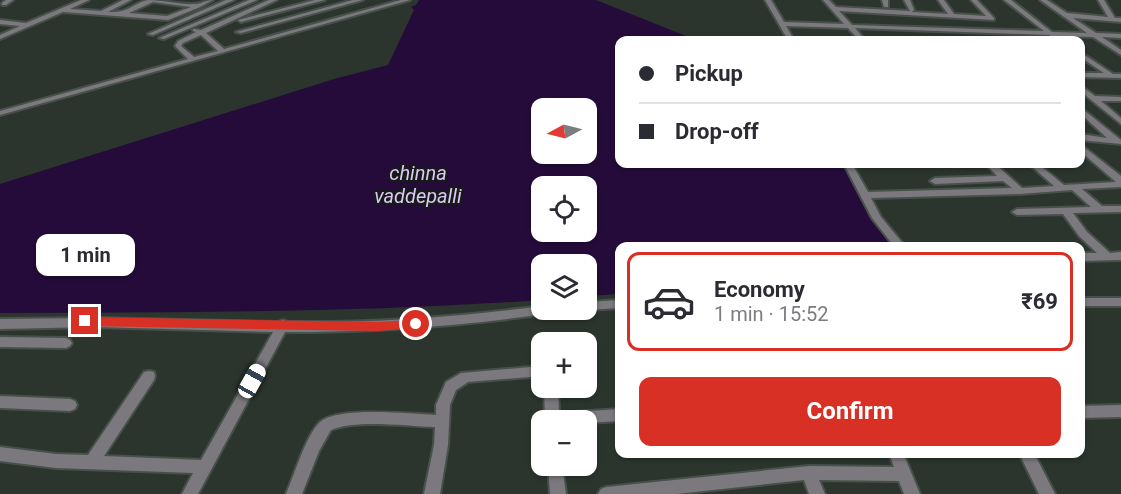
<!DOCTYPE html>
<meta charset="utf-8">
<style>
body{margin:0;font-family:Roboto,sans-serif;background:#f2f2f3;color:#2b2b33;height:100vh;display:flex;flex-direction:column;font-size:22px;white-space:nowrap}
*{box-sizing:border-box;margin:0}
p{font-size:20px;color:#7c7c81}
.icon{flex:none;width:33px;height:33px;fill:none;stroke:currentColor;stroke-width:2;stroke-linecap:round;stroke-linejoin:round}
.map{position:relative;flex:1;overflow:hidden}
.sheet{position:absolute;left:615px;top:242px;width:470px;height:216px;display:flex;flex-direction:column;background:#fff;border-radius:12px;box-shadow:0 2px 4px #0004}
.sheet>*{flex:none}
.guide{position:absolute;left:615px;top:36px;width:470px;height:132px;border-radius:12px;box-shadow:0 2px 4px #0004;display:grid;align-content:center;height:132px;padding:0 24px;background:#fff}
.needle{width:39px;rotate:263deg}
.fabs{position:absolute;left:531px;top:98px;display:grid;gap:12px}
.fabs a{display:grid;place-items:center;width:66px;height:66px;border-radius:12px;background:#fff;box-shadow:0 2px 4px #0004;font-size:30px}
.end{position:absolute;width:27px;height:27px;margin:-14px;border:8px solid #d93025;background:#fff;box-shadow:0 0 0 3px #fff}
.from{border-radius:50%}
.bubble{position:absolute;height:42px;border-radius:12px;background:#fff;box-shadow:0 2px 4px #0004;font-size:20px;font-weight:700;line-height:42px;text-align:center}
.car{position:absolute;width:18px;height:36px;margin:-18px -9px;border-radius:8px;box-shadow:0 0 4px 2px #0007;background:linear-gradient(#fff 24%,#345 0 40%,#fff 0 76%,#345 0 86%,#fff 0)}
.guide b{display:flex;align-items:center;gap:21px;height:57px;font-size:22px}
.guide b+b{border-top:2px solid #e1e1e2}
.guide i{width:15px;height:15px;background:#2b2b33}
ul{padding:10px 0 0;list-style:none}
li{display:flex;align-items:center;gap:18px;height:99px;margin:0 12px 9px;padding:0 12px;border:3px solid transparent;border-radius:12px}
li div{flex:1}
li b{display:block;font-size:22px}
li em{font-style:normal;font-weight:700}
li.active{border-color:#d93025}
li>.icon{width:54px;height:54px;stroke-width:1.5}
.primary-button{display:flex;gap:12px;margin-top:auto;padding:12px 24px}
.primary-button a{flex:1;height:69px;border-radius:12px;background:#d93025;color:#fff;font-size:24px;font-weight:700;line-height:69px;text-align:center}
.map>svg:first-child{display:block}
.water{fill:#250b3a;fill-rule:evenodd}
.lines{fill:none;stroke-linecap:round;stroke-linejoin:round}
.minor-casing{stroke:#47504a;stroke-width:4}
.minor{fill:#7b797e;fill-rule:evenodd}
.route{fill:#d93025}
.labels{text-anchor:middle;dominant-baseline:central;stroke-width:4.5;stroke-linejoin:round;paint-order:stroke}
.water-label{font-size:20px;font-style:italic;fill:#ddc7f8;stroke:#171b18}
</style>
<div class="map">
<svg width="1121" height="494" viewBox="0 0 1121 494">
<rect width="100%" height="100%" fill="#2b352e"/>
<path class="water" d="M 419,0 L 596,0 L 696,40 L 620,40 L 620,164 L 845,164 L 892,246 L 620,246 L 619,294 L 587,296 L 586,264 L 542,264 L 541,300 C 361,313 181,312 0,313 L 0,184 L 334,79 L 388,65 L 414,10 L 411,7 L 416,5 ZM 542,108 L 586,108 L 586,153 L 542,153 ZM 542,186 L 586,186 L 586,231 L 542,231 Z"/>
<g class="lines">
<g class="minor-casing">
<path id="minor" d="M 6,0 L 13,0 L 6,5 L 2,5 L 2,3 Z
M 81,0 L 89,0 L 70,9 L 101,11 L 123,0 L 131,0 L 108,12 C 130,13 131,4 148,0 C 163,0 180,5 195,4 C 201,4 206,0 213,0 L 200,7 L 168,20 L 63,12 L 0,39 L 0,35 L 20,26 L 0,24 L 0,20 L 26,23 ZM 153,2 L 191,7 L 167,16 L 129,13 Z
M 226,0 L 234,0 L 153,35 L 148,34 Z
M 249,0 L 257,0 L 164,39 L 159,38 Z
M 269,0 L 277,0 L 206,33 L 224,49 L 401,0 L 410,0 L 0,115 L 0,111 L 188,59 L 175,46 L 178,41 L 196,32 L 193,31 L 193,29 L 201,30 ZM 201,35 L 218,51 L 194,57 L 181,46 L 183,43 Z
M 315,0 L 325,0 L 241,22 L 238,20 Z
M 353,0 L 363,0 L 241,33 L 236,32 Z
M 765,0 L 771,0 L 784,22 L 844,24 L 823,0 L 829,0 L 836,7 L 910,11 L 904,0 L 910,0 L 914,10 L 912,12 L 948,14 L 938,0 L 944,0 L 954,14 L 986,16 L 971,0 L 977,0 L 994,18 L 994,20 L 839,11 L 852,25 L 1044,31 L 1004,0 L 1011,0 L 1052,32 L 1087,33 L 1040,0 L 1047,0 L 1067,13 L 1108,17 L 1098,0 L 1104,0 L 1115,18 L 1121,18 L 1121,22 L 1073,18 L 1096,33 L 1121,34 L 1121,38 L 1102,37 L 1121,50 L 1121,55 L 1093,37 L 1057,36 L 1062,40 L 1056,40 L 1049,35 L 855,28 L 865,40 L 859,40 L 848,28 L 786,26 L 794,40 L 788,40 Z
M 882,0 L 888,0 L 888,7 L 884,7 Z
M 1080,52 L 1113,74 L 1121,74 L 1121,78 L 1080,77 L 1080,73 L 1104,73 L 1080,57 Z
M 1080,85 L 1095,96 L 1121,97 L 1121,101 L 1101,101 L 1121,118 L 1121,124 L 1080,91 Z
M 1080,107 L 1121,140 L 1121,144 L 1080,140 L 1080,134 L 1107,138 L 1080,113 Z
M 1080,144 L 1121,176 L 1121,187 L 1082,189 L 1102,206 L 1121,206 L 1121,212 L 1073,213 L 1087,232 L 1110,253 L 1121,252 L 1121,260 L 1080,261 L 1080,253 L 1097,253 L 1079,236 L 1063,214 L 1017,215 L 1012,212 L 1017,209 L 1091,207 L 1072,190 L 1020,194 L 871,198 L 881,217 L 905,246 L 894,246 L 872,218 L 844,164 L 852,164 L 868,192 L 1012,188 L 1003,181 L 935,184 L 930,181 L 935,178 L 997,176 L 986,164 L 995,164 L 1022,188 L 1054,186 L 1029,164 L 1038,164 L 1064,185 L 1116,182 L 1080,151 Z
M 1080,298 L 1121,298 L 1121,306 L 1080,306 Z
M 620,300 L 620,308 L 586,310 L 582,309 L 586,309 L 586,302 Z
M 542,306 L 542,309 L 558,309 L 556,312 L 552,313 C 463,326 375,332 285,332 L 198,494 L 182,494 L 193,473 L 56,468 L 0,461 L 0,447 L 56,454 L 88,455 L 144,372 L 149,371 L 154,372 L 155,376 L 154,380 L 104,456 L 201,460 L 273,332 L 95,327 L 0,329 L 0,319 L 95,318 L 278,322 L 283,320 L 288,322 C 373,323 457,317 542,306 Z
M 0,337 L 66,338 L 70,340 L 72,343 L 70,346 L 66,348 L 0,347 Z
M 542,366 L 542,376 L 468,382 L 456,390 L 450,405 L 448,445 L 440,494 L 424,494 L 434,445 L 435,427 C 408,426 355,419 331,430 L 319,451 L 302,494 L 286,494 C 294,476 306,435 320,422 C 340,406 410,414 436,415 L 436,405 L 446,382 L 461,373 Z
M 544,387 L 558,387 L 559,413 L 620,409 L 620,421 L 586,423 L 586,420 L 545,420 Z
M 0,396 L 70,399 L 75,401 L 77,405 L 75,409 L 70,411 L 0,408 Z
M 1121,405 L 1121,417 L 1080,418 L 1080,406 Z
M 889,453 L 903,453 L 920,494 L 904,494 L 899,481 L 819,480 L 825,494 L 809,494 L 804,480 L 676,494 L 598,494 L 601,489 L 606,487 L 809,466 L 894,467 Z
M 1019,453 L 1034,453 L 1055,494 L 1039,494 Z
M 548,465 L 562,465 L 566,494 L 550,494 Z"/>
</g>
<use href="#minor" class="minor"/>
</g>
<path class="route" d="M 85,317 L 378,322 L 416,320 L 422,324 L 416,328 L 378,331 L 85,326 L 79,321 Z"/>
<g class="labels">
<g class="water-label">
<text x="418" y="173">chinna<tspan x="418" dy="23">vaddepalli</tspan></text>
</g>
</g>
</svg>
<div class="fabs">
<a><svg class="needle" viewBox="-14 -14 28 28"><path d="M0-13l5 13h-10z" fill="#e53935"/><path d="M0 13l5-13h-10z" fill="#7c7c81"/></svg></a>
<a><svg class="icon" aria-label="locate" viewBox="0 0 24 24"><circle cx="12" cy="12" r="6"/><path d="M12 2v4M12 18v4M2 12h4M18 12h4"/></svg></a>
<a><svg class="icon" aria-label="layers" viewBox="0 0 24 24"><path d="M12 4l9 5-9 5-9-5zM3 14l9 5 9-5"/></svg></a>
<a>+</a>
<a>−</a>
</div>
<i class="end from" style="left:416px;top:324px"></i>
<i class="end" style="left:85px;top:321px"></i>
<div class="bubble" style="left:36px;top:234px;width:99px">1 min</div>
<i class="car" style="left:252px;top:381px;rotate:29deg"></i>
<div class="guide">
<b><i class="from"></i>Pickup</b>
<b><i></i>Drop-off</b>
</div>
<section class="sheet">
<ul>
<li class="active"><svg class="icon" aria-label="car" viewBox="0 0 24 24"><path d="M5 17H2v-5l4-1 3-4h7l3 4 3 1v5h-3M9 17h6M6 11h13"/><circle cx="7" cy="17" r="2"/><circle cx="17" cy="17" r="2"/></svg><div><b>Economy</b><p>1 min · 15:52</p></div><em>₹69</em></li>
</ul>
<div class="primary-button"><a>Confirm</a></div>
</section>
</div>
